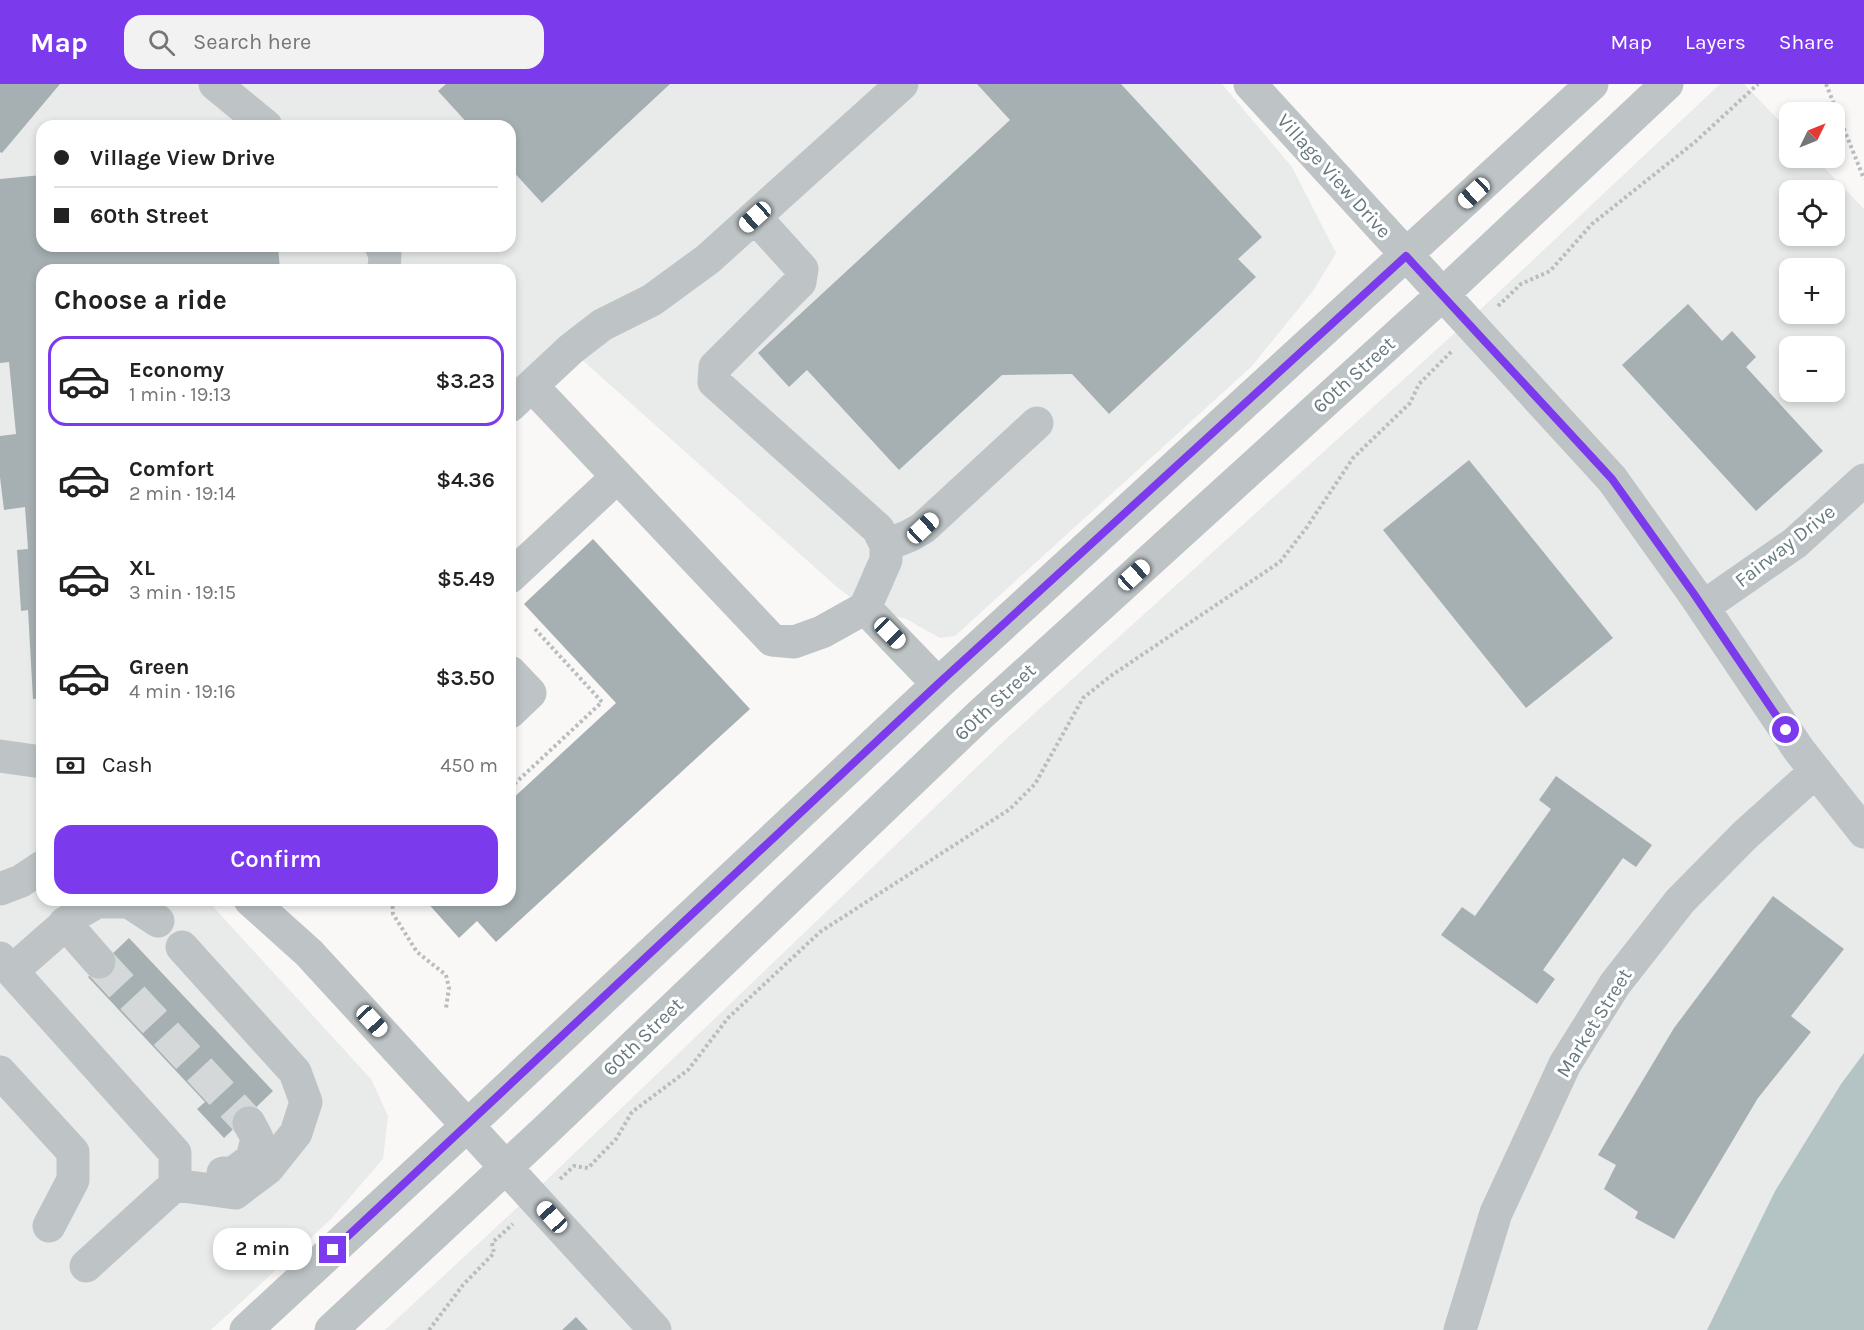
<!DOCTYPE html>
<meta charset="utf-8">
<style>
body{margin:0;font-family:Karla,sans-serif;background:#f2f2f2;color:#222;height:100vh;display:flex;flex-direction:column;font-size:22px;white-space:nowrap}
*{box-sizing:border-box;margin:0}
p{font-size:20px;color:#767676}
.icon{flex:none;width:33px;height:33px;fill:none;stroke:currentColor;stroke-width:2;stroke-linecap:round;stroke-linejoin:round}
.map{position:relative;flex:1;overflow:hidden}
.details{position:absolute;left:36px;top:180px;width:480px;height:642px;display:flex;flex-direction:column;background:#fff;border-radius:18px;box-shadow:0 3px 9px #0003}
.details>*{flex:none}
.guide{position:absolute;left:36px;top:36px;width:480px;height:132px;border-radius:18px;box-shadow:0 3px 9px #0003;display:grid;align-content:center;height:132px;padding:0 18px;background:#fff}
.needle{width:39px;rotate:47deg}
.buttons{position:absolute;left:1779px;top:18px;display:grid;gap:12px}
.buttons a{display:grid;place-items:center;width:66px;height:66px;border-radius:12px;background:#fff;box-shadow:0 3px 9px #0003;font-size:30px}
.end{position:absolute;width:27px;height:27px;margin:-14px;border:8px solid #7c3aed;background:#fff;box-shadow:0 0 0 3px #fff}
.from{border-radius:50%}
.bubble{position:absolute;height:42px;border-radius:18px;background:#fff;box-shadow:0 3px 9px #0003;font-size:20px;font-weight:600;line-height:42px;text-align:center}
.car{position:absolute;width:18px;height:36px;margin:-18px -9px;border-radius:8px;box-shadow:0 0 4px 2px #0007;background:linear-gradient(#fff 24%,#345 0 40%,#fff 0 76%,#345 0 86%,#fff 0)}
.guide b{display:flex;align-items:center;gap:21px;height:57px;font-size:22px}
.guide b+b{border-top:2px solid #e0e0e0}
.guide i{width:15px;height:15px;background:#222}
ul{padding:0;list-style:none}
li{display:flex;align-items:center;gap:18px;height:90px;margin:0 12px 9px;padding:0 6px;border:3px solid transparent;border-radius:18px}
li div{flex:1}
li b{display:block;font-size:22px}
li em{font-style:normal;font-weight:600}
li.active{border-color:#7c3aed}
li>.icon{width:54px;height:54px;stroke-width:1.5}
h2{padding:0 18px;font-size:27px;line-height:72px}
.pay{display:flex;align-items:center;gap:15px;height:66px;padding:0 18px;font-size:22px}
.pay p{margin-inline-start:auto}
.cta{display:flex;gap:12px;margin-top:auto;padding:12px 18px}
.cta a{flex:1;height:69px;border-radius:18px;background:#7c3aed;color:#fff;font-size:24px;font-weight:600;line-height:69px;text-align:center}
header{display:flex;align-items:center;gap:36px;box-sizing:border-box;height:84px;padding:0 30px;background:#7c3aed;color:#fff}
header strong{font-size:28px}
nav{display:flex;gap:33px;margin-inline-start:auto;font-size:21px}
.search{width:420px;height:54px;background:#f2f2f2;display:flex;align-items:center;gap:15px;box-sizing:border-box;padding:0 21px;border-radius:18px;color:#767676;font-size:22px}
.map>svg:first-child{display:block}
.built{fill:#e9eaea;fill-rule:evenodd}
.water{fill:#b4c4c4}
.building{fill:#a6b0b3}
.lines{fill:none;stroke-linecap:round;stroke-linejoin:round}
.minor-tunnel{stroke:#d4d8d9;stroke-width:33;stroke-dasharray:33 16;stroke-linecap:butt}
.path{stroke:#b9bdbf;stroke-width:4;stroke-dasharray:3 3;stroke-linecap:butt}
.minor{stroke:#bec4c6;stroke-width:33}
.route{stroke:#7c3aed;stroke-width:8}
.labels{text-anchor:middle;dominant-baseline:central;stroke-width:6;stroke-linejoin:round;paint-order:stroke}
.street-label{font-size:20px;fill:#667a7f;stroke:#fff}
</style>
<header>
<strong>Map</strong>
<div class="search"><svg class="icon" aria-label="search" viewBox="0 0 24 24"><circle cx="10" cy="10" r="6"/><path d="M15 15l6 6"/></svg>Search here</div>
<nav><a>Map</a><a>Layers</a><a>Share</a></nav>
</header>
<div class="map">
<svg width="1864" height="1246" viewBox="0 0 1864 1246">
<rect width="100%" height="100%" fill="#f9f8f7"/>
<path class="built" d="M 0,0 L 1222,0 L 1292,83 L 1336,169 L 1313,207 L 1251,283 L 955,552 L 940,554 L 906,535 L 865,524 L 838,504 L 571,266 L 510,322 L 510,186 L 42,186 L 42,816 L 207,816 L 371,995 L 388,1032 L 383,1075 L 331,1135 L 211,1246 L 0,1246 ZM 42,42 L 510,42 L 510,162 L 42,162 Z
M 1720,0 L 1744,0 L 1789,47 L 1790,74 L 1815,74 L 1864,125 L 1864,969 L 1841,1000 L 1775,1107 L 1707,1246 L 385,1246 L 532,1110 L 1005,656 L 1467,238 ZM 1790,106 L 1834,106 L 1834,152 L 1790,152 ZM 1790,184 L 1834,184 L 1834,230 L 1790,230 ZM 1790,262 L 1834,262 L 1834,308 L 1790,308 Z"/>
<path class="water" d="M 1864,969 L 1864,1246 L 1707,1246 L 1775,1107 L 1841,1000 Z"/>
<path class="building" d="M 0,0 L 60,0 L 2,69 L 0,68 Z
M 446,0 L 670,0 L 542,119 L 510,84 L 510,42 L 470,42 L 438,7 Z
M 977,0 L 1121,0 L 1262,153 L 1238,175 L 1256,193 L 1109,330 L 1072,290 L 1002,291 L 899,386 L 807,286 L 789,303 L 758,269 L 1010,36 Z
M 42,91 L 42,162 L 278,162 L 280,186 L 42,186 L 42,614 L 33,615 L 28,526 L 21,527 L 17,466 L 28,465 L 25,423 L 4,426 L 0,393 L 0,352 L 16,350 L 9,278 L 0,279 L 0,95 Z
M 1688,220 L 1722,257 L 1732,247 L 1756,273 L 1746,283 L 1823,367 L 1756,427 L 1622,281 Z
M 1469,376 L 1613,554 L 1526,624 L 1383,446 Z
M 593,455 L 750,625 L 496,858 L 477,837 L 459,854 L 425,816 L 510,816 L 510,717 L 616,619 L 524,520 Z
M 1556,692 L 1652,761 L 1636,783 L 1623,774 L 1543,886 L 1555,895 L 1537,920 L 1441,851 L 1462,823 L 1475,832 L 1551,725 L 1539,716 Z
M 1773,812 L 1844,865 L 1791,932 L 1811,948 L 1758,1014 L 1674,1155 L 1635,1134 L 1638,1128 L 1604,1105 L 1616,1081 L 1598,1071 L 1674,944 Z
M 129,854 L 273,1007 L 224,1054 L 197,1025 L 205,1018 L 88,893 Z
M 576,1233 L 588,1246 L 562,1246 Z"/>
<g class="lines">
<path class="minor-tunnel" d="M 99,878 L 249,1039"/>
<path class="path" d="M 1826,0 L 1864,95
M 1498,222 L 1521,200 L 1550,187 L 1592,140 L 1695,58 L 1758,0
M 510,704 L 602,618 L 535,545
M 392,816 L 393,830 L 417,868 L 446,891 L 449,904 L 446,924
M 560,1095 L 574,1082 L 588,1084 L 616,1055 L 632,1028 L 688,986 L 728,934 L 820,848 L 1010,725 L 1035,700 L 1083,614 L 1112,591 L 1280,478 L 1307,443 L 1353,374 L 1410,319 L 1419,300 L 1452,267
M 429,1246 L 463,1201 L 494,1169 L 492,1159 L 513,1140"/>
<path class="minor" d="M 215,0 L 266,42
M 1250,0 L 1612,395 L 1694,510 L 1799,666 L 1864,748
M 381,162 L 385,171 L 384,186
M 532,302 L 772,556 L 794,558 L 822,548 L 865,524 L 886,476 L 886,461 L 878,445 L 714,298 L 715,283 L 800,198 L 802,185 L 755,133
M 510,322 L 571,265 L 602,241 L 652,216 L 708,175 L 902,0
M 886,461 L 909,452 L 923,444 L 1037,339
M 510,493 L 616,394
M 1703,523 L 1795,459 L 1864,396
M 865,524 L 938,600
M 510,588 L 530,609 L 510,628
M 0,672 L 42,678
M 0,805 L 21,797 L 42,783
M 250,816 L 309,869 L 655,1246
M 65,839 L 99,878
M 0,874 L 175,1069 L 175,1101 L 86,1182
M 12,887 L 78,829 L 97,818 L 129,818 L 158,837
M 0,988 L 73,1068 L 73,1096 L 49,1142
M 223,1089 L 232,1090 L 252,1075 L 257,1054 L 249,1039
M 175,1101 L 235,1109 L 268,1084 L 296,1049 L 306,1018 L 295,988 L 182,863
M 246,1246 L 468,1041 L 938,600 L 1592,0
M 331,1246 L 546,1046 L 981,630 L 1442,211 L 1667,0
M 1460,1246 L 1496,1129 L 1565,980 L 1615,900 L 1680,817 L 1745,751 L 1816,687"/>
</g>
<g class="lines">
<path class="route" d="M 333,1166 L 938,600 L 1406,172 L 1612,395 L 1694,510 L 1786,646"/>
</g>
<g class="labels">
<g class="street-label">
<text transform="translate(1334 92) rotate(48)">Village View Drive</text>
<text transform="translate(1354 291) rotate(-42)">60th Street</text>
<text transform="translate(1785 462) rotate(-38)">Fairway Drive</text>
<text transform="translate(995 618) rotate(-43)">60th Street</text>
<text transform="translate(1594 939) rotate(-58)">Market Street</text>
<text transform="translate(643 953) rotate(-44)">60th Street</text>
</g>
</g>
</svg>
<div class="buttons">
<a><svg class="needle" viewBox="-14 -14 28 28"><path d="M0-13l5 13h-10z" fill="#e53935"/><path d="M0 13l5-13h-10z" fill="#767676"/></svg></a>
<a><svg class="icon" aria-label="locate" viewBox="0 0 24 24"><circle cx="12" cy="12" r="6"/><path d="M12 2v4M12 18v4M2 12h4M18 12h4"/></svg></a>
<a>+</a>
<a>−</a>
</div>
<i class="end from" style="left:1786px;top:646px"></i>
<i class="end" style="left:333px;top:1166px"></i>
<div class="bubble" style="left:213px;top:1144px;width:99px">2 min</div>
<i class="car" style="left:1474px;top:109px;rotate:227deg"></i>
<i class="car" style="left:755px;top:133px;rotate:228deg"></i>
<i class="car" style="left:923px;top:444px;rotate:47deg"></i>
<i class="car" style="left:1134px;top:491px;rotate:48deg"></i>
<i class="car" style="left:890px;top:549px;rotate:135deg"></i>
<i class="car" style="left:372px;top:937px;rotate:137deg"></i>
<i class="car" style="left:552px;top:1133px;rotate:318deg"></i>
<div class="guide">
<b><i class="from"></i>Village View Drive</b>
<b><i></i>60th Street</b>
</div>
<section class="details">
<h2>Choose a ride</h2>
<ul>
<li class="active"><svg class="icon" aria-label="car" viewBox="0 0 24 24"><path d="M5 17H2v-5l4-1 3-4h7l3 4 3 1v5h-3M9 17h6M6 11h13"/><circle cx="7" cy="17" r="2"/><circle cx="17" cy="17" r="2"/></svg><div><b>Economy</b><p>1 min · 19:13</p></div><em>$3.23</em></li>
<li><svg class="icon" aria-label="car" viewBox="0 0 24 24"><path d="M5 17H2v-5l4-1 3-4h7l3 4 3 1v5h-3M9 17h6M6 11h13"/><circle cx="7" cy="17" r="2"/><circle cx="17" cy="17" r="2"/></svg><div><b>Comfort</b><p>2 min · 19:14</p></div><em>$4.36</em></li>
<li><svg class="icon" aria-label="car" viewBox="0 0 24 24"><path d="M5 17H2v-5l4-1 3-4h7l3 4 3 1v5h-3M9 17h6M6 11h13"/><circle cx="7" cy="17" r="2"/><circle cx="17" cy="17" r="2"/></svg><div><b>XL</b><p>3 min · 19:15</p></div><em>$5.49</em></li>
<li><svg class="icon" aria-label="car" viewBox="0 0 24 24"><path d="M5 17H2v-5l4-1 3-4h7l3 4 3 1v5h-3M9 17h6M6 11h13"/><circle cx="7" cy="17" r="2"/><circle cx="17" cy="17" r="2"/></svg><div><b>Green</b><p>4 min · 19:16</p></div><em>$3.50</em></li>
</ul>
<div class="pay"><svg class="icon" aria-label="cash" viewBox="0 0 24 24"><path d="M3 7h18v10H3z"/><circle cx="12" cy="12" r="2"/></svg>Cash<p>450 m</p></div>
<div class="cta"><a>Confirm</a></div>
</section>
</div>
